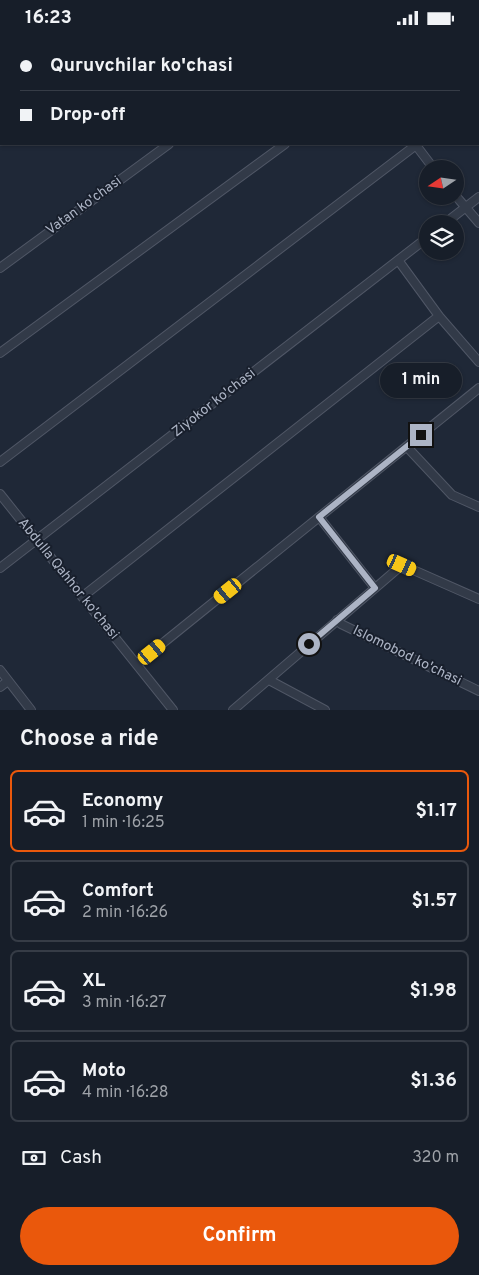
<!DOCTYPE html>
<meta charset="utf-8">
<style>
body{margin:0;font-family:Overpass,sans-serif;background:#202731;color:#f1f3f6;height:100vh;display:flex;flex-direction:column;font-size:19px;white-space:nowrap}
*{box-sizing:border-box;margin:0}
p{font-size:16px;color:#9ea2a8}
.icon{flex:none;width:28px;height:28px;fill:none;stroke:currentColor;stroke-width:2;stroke-linecap:round;stroke-linejoin:round}
.map{position:relative;height:675px;overflow:hidden}
.side{display:flex;flex-direction:column;background:#171e29;flex:1}
.side>*{flex:none}
.top-card{position:absolute;left:0px;top:0px;width:480px;height:110px;box-shadow:0 1px 4px #0004,0 0 0 1px #363c46;display:grid;align-content:center;height:110px;padding:0 20px;background:#171e29}
.needle{width:32px;rotate:257deg}
.tools{position:absolute;left:419px;top:125px;display:grid;gap:10px}
.tools a{display:grid;place-items:center;width:45px;height:45px;border-radius:50%;background:#171e29;box-shadow:0 1px 4px #0004,0 0 0 1px #363c46;font-size:25px}
.end{position:absolute;width:22px;height:22px;margin:-11px;border:6px solid #acb4c5;background:#111;box-shadow:0 0 0 2px #111}
.from{border-radius:50%}
.bubble{position:absolute;height:35px;border-radius:18px;background:#171e29;box-shadow:0 1px 4px #0004,0 0 0 1px #363c46;font-size:16px;font-weight:700;line-height:35px;text-align:center}
.car{position:absolute;width:15px;height:30px;margin:-15px -8px;border-radius:6px;box-shadow:0 0 4px 1px #0007;background:linear-gradient(#f5c518 24%,#345 0 40%,#f5c518 0 76%,#345 0 86%,#f5c518 0)}
.top-card b{display:flex;align-items:center;gap:18px;height:48px;font-size:19px}
.top-card b+b{border-top:1px solid #363c46}
.top-card i{width:12px;height:12px;background:#f1f3f6}
ul{padding:0;list-style:none}
li{display:flex;align-items:center;gap:15px;height:82px;margin:0 10px 8px;padding:0 10px;border:2px solid #363c46;border-radius:8px}
li div{flex:1}
li b{display:block;font-size:19px}
li em{font-style:normal;font-weight:700}
li.active{border-color:#ea580c}
li>.icon{width:45px;height:45px;stroke-width:1.5}
h2{padding:0 20px;font-size:22px;line-height:60px}
.pay{display:flex;align-items:center;gap:12px;height:55px;padding:0 20px;font-size:19px}
.pay p{margin-inline-start:auto}
.button{display:flex;gap:10px;margin-top:auto;padding:10px 20px}
.button a{flex:1;height:58px;border-radius:30px;background:#ea580c;color:#fff;font-size:20px;font-weight:700;line-height:58px;text-align:center}
.status{display:flex;justify-content:space-between;align-items:center;height:35px;padding:0 25px;background:#171e29;direction:ltr}
.status svg{height:14px;fill:currentColor}
.map>svg:first-child{display:block}
.lines{fill:none;stroke-linecap:round;stroke-linejoin:round}
.stream{stroke:#303f5e;stroke-width:2}
.minor-casing{stroke:#505766;stroke-width:10}
.minor{stroke:#323a48;stroke-width:8}
.route{stroke:#acb4c5;stroke-width:6}
.labels{text-anchor:middle;dominant-baseline:central;stroke-width:4;stroke-linejoin:round;paint-order:stroke}
.street-label{font-size:14px;fill:#acb4c5;stroke:#181f2c}
</style>
<div class="status"><b>16:23</b><svg viewBox="0 0 49 12"><path d="M0 12V9h3v3zM5 12V6h3v6zM10 12V3h3v9zM15 12V0h3v12zM26 1h20v11H26zM47 4h2v5h-2z"/></svg></div>
<div class="map">
<svg width="479" height="675" viewBox="0 0 479 675">
<rect width="100%" height="100%" fill="#1f2837"/>
<g class="lines">
<path class="stream" d="M 217,1 L 219,0"/>
<g class="minor-casing">
<path id="minor" d="M 38,0 L 39,1
M 337,0 L 338,1
M 476,0 L 477,1
M 139,1 L 142,0
M 316,1 L 325,0
M 0,102 L 1,101
M 415,109 L 434,134
M 455,160 L 479,188
M 444,189 L 479,162
M 398,225 L 439,281 L 479,327
M 0,233 L 169,109
M 0,318 L 285,109
M 407,412 L 452,460 L 479,472
M 0,427 L 416,110
M 0,459 L 173,675
M 319,482 L 375,553
M 0,533 L 428,202
M 82,562 L 439,281
M 337,585 L 341,589 L 479,656
M 137,629 L 479,353
M 0,635 L 31,675
M 269,645 L 325,675
M 0,652 L 8,646
M 233,675 L 402,530 L 479,564"/>
</g>
<use href="#minor" class="minor"/>
</g>
<g class="lines">
<path class="route" d="M 309,609 L 375,553 L 319,482 L 421,400"/>
</g>
<g class="labels">
<g class="street-label">
<text transform="translate(84 171) rotate(-36)">Vatan ko'chasi</text>
<text transform="translate(214 368) rotate(-38)">Ziyokor ko'chasi</text>
<text transform="translate(68 544) rotate(51)">Abdulla Qahhor ko'chasi</text>
<text transform="translate(407 621) rotate(26)">Islomobod ko'chasi</text>
</g>
</g>
</svg>
<div class="tools">
<a><svg class="needle" viewBox="-14 -14 28 28"><path d="M0-13l5 13h-10z" fill="#e53935"/><path d="M0 13l5-13h-10z" fill="#9ea2a8"/></svg></a>
<a><svg class="icon" aria-label="layers" viewBox="0 0 24 24"><path d="M12 4l9 5-9 5-9-5zM3 14l9 5 9-5"/></svg></a>
</div>
<i class="end from" style="left:309px;top:609px"></i>
<i class="end" style="left:421px;top:400px"></i>
<div class="bubble" style="left:380px;top:328px;width:82px">1 min</div>
<i class="car" style="left:402px;top:530px;rotate:114deg"></i>
<i class="car" style="left:228px;top:556px;rotate:231deg"></i>
<i class="car" style="left:152px;top:617px;rotate:51deg"></i>
<div class="top-card">
<b><i class="from"></i>Quruvchilar ko'chasi</b>
<b><i></i>Drop-off</b>
</div>
</div>
<section class="side">
<h2>Choose a ride</h2>
<ul>
<li class="active"><svg class="icon" aria-label="car" viewBox="0 0 24 24"><path d="M5 17H2v-5l4-1 3-4h7l3 4 3 1v5h-3M9 17h6M6 11h13"/><circle cx="7" cy="17" r="2"/><circle cx="17" cy="17" r="2"/></svg><div><b>Economy</b><p>1 min · 16:25</p></div><em>$1.17</em></li>
<li><svg class="icon" aria-label="car" viewBox="0 0 24 24"><path d="M5 17H2v-5l4-1 3-4h7l3 4 3 1v5h-3M9 17h6M6 11h13"/><circle cx="7" cy="17" r="2"/><circle cx="17" cy="17" r="2"/></svg><div><b>Comfort</b><p>2 min · 16:26</p></div><em>$1.57</em></li>
<li><svg class="icon" aria-label="car" viewBox="0 0 24 24"><path d="M5 17H2v-5l4-1 3-4h7l3 4 3 1v5h-3M9 17h6M6 11h13"/><circle cx="7" cy="17" r="2"/><circle cx="17" cy="17" r="2"/></svg><div><b>XL</b><p>3 min · 16:27</p></div><em>$1.98</em></li>
<li><svg class="icon" aria-label="car" viewBox="0 0 24 24"><path d="M5 17H2v-5l4-1 3-4h7l3 4 3 1v5h-3M9 17h6M6 11h13"/><circle cx="7" cy="17" r="2"/><circle cx="17" cy="17" r="2"/></svg><div><b>Moto</b><p>4 min · 16:28</p></div><em>$1.36</em></li>
</ul>
<div class="pay"><svg class="icon" aria-label="cash" viewBox="0 0 24 24"><path d="M3 7h18v10H3z"/><circle cx="12" cy="12" r="2"/></svg>Cash<p>320 m</p></div>
<div class="button"><a>Confirm</a></div>
</section>
